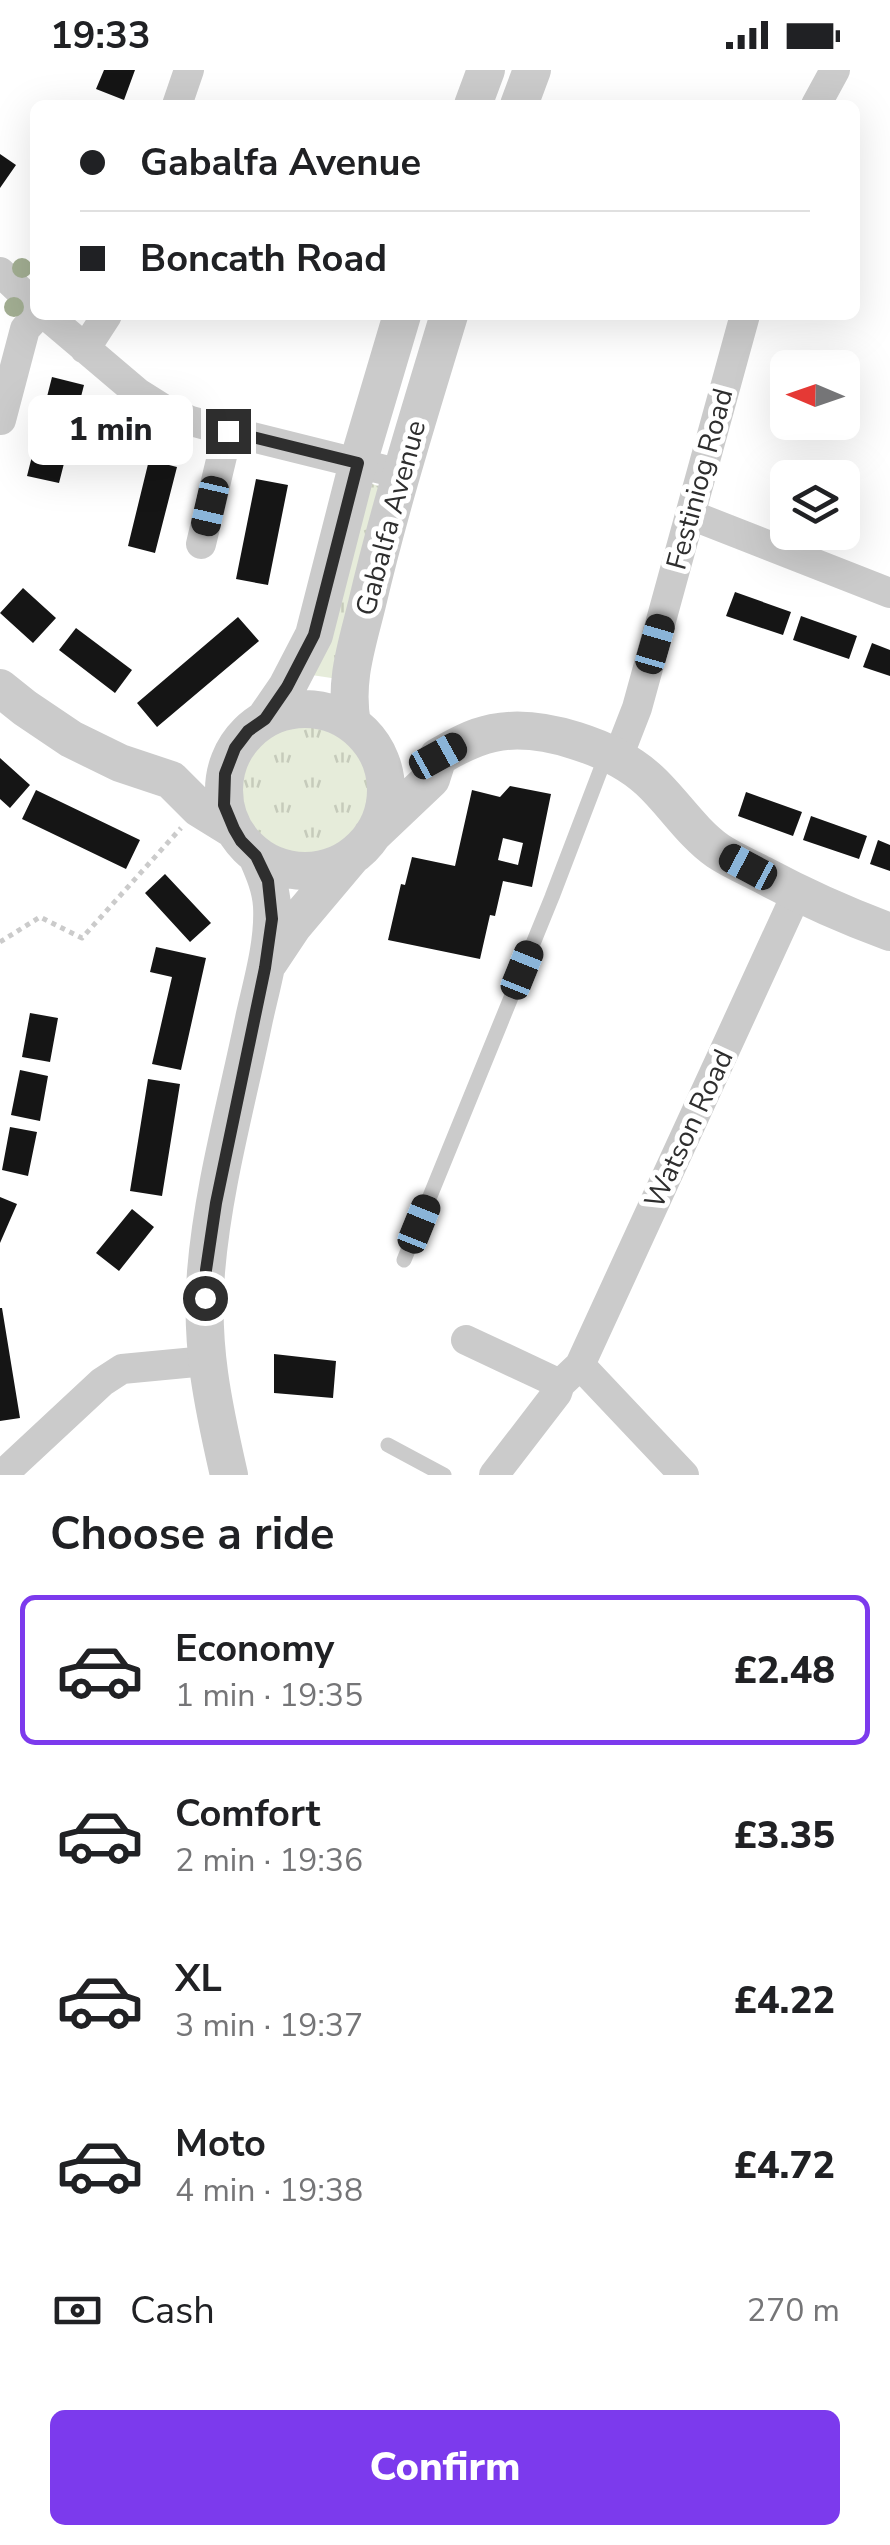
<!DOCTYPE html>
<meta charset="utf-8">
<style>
body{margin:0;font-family:"Nunito Sans",sans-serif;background:#f6f6f6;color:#202124;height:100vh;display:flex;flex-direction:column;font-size:38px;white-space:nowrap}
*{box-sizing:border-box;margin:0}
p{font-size:32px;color:#757577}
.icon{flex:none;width:55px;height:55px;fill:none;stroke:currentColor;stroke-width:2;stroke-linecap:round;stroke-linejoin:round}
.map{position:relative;height:1405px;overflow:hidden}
.drawer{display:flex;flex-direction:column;background:#fff;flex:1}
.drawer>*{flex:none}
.top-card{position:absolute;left:30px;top:30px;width:830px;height:220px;border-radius:15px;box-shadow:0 10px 40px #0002;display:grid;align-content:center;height:220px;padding:0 50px;background:#fff}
.needle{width:65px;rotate:272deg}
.controls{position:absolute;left:770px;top:280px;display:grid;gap:20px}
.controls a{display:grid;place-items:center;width:90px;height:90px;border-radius:15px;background:#fff;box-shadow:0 10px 40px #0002;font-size:50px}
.end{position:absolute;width:45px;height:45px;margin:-22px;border:12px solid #2e2e2e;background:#fff;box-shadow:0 0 0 5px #fff}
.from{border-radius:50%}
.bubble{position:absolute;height:70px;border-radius:15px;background:#fff;box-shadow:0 10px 40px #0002;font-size:32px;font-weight:800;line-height:70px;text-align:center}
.car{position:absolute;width:30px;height:60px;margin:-30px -15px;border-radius:12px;box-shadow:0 0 8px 2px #0007;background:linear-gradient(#222 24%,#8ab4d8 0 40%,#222 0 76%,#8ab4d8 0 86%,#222 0)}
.top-card b{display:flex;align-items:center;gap:35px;height:95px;font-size:38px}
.top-card b+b{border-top:2px solid #e0e0e0}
.top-card i{width:25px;height:25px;background:#202124}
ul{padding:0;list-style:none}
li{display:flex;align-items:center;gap:30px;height:150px;margin:0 20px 15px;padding:0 30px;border:5px solid transparent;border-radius:15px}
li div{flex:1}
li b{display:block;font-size:38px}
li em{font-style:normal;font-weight:800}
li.on{border-color:#7c3aed}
li>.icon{width:90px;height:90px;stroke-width:1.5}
h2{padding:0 50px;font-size:45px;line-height:120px}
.pay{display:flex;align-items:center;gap:25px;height:110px;padding:0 50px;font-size:38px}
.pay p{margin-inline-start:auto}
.cta{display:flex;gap:20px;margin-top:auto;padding:20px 50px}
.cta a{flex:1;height:115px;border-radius:15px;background:#7c3aed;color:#fff;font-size:40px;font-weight:800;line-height:115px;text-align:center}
.status{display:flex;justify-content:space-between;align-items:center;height:70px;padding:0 50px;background:#fff;direction:ltr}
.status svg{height:28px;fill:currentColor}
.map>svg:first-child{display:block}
.grass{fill:url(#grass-tufts)}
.building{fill:#151515;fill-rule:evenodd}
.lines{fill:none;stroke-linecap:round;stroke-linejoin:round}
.path{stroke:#cbcbcb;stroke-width:5;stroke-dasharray:5 5;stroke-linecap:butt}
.service{stroke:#cbcbcb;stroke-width:15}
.minor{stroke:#cbcbcb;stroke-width:30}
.tertiary{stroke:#cbcbcb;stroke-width:38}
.tree{fill:#a2ae92}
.route{stroke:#2e2e2e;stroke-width:12}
.labels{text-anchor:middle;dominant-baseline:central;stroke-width:10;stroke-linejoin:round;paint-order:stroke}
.street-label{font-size:28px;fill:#2e2e2e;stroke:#fff}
</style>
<div class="status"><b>19:33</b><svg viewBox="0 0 49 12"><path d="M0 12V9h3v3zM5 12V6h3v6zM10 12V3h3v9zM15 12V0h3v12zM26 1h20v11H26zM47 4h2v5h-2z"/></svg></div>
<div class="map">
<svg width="890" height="1405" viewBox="0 0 890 1405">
<defs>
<pattern id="grass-tufts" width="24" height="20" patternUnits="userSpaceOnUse" patternTransform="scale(2.5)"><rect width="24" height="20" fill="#e6ecda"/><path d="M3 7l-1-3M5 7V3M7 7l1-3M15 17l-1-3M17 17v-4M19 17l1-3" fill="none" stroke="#c6cbbb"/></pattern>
</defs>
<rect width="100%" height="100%" fill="#fff"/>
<path class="grass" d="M 372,414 L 379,416 L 338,609 L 305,604 Z
M238 723a66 66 0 1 1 132 0a66 66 0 1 1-132 0Z"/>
<path class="building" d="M 104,0 L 135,0 L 124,30 L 96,19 Z
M 0,84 L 16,95 L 0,118 Z
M 52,307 L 84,315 L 59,413 L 27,406 Z
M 149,390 L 177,397 L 155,483 L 128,476 Z
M 256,409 L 288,415 L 268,515 L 236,509 Z
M 23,518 L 56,548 L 33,573 L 0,543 Z
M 735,522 L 791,542 L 783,565 L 726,546 Z
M 801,546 L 857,566 L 849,589 L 793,570 Z
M 238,547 L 259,571 L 157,657 L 137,633 Z
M 76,558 L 132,600 L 115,623 L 59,580 Z
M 872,573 L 890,580 L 890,606 L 863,597 Z
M 0,688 L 30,715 L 10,738 L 0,729 Z
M 510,716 L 551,724 L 532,817 L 503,811 L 495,846 L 490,845 L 480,889 L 388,870 L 401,814 L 405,815 L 412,787 L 455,796 L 472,720 L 500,727 ZM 503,768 L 523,773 L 518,795 L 498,790 Z
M 36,720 L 140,770 L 126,799 L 22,749 Z
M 746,722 L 802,742 L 793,766 L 738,746 Z
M 811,746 L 867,766 L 859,789 L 803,770 Z
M 878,770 L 890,775 L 890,801 L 870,794 Z
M 165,804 L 211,853 L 190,872 L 145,823 Z
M 156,877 L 206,888 L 181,1000 L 152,994 L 172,907 L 150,902 Z
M 30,943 L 58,948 L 50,992 L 22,987 Z
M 20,1000 L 48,1006 L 40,1051 L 11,1045 Z
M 148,1009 L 180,1014 L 162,1126 L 130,1121 Z
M 10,1057 L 37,1062 L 28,1106 L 2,1100 Z
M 0,1127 L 17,1134 L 0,1173 Z
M 132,1139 L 154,1157 L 119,1201 L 96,1183 Z
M 0,1238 L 2,1238 L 20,1348 L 0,1351 Z
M 274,1284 L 336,1291 L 333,1328 L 274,1323 Z"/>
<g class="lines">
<path class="path" d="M 0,872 L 40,847 L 82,868 L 181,758"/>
<path class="service" d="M 404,1190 L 552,827 L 607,683
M 388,1375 L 444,1405"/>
<path class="minor" d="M 177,35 L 189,0
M 816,35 L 835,0
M 0,202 L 35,235
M 46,245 L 138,323 L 165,340 L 191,351 L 228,361 L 401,404
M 85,279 L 107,245
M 1,350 L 25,259 L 38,245
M 691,445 L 890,523
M 201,474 L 228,361
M 615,686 L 623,674 L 637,638 L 745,245
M 466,1270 L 560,1314
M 580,1295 L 684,1405
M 2,1405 L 102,1312 L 122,1299 L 206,1291
M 494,1405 L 557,1323 L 560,1314 L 580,1295 L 797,823"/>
<path class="tertiary" d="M 473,35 L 486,0
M 519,35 L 532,0
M 0,618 L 25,638 L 71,669 L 120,693 L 171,710 L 199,738 L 233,759
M224 720a81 81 0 1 1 162 0a81 81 0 1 1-162 0Z
M 265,649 L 287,617 L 314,565 L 358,393 L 402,245
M 352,654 C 344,611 357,575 367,534 C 390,436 420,341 449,245
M 372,765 L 431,709 L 438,687 C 455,677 473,667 493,663 C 541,653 614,678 649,710 C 673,732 691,762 718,781 C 733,791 750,798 765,806 C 806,828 847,846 890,862
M 269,892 L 293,856 L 352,786
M 229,1405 C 213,1335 200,1275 206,1202 C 213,1117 237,1032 254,949 C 262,913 274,873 272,836 C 271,818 264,802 257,786"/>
</g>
<g class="tree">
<circle cx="22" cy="198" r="10"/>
<circle cx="14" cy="237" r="10"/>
</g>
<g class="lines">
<path class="route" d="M 205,1228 L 206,1200 L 216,1133 L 265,898 L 272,849 L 268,811 L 256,786 L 241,771 L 234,759 L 224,735 L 225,704 L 235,678 L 248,661 L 265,649 L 287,617 L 314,565 L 358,393 L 228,361"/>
</g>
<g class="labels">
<g class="street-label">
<text transform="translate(700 409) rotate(-75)">Festiniog Road</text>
<text transform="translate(391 448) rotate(-75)">Gabalfa Avenue</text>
<text transform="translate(689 1059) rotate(-65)">Watson Road</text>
</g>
</g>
</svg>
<div class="controls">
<a><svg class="needle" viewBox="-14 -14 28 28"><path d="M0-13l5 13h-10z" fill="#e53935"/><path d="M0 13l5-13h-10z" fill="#757577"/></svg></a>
<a><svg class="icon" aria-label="layers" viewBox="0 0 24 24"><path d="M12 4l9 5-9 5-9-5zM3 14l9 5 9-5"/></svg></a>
</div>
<i class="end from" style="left:205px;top:1228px"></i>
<i class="end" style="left:228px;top:361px"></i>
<div class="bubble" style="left:28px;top:325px;width:165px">1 min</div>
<i class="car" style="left:210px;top:436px;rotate:193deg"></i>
<i class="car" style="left:655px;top:574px;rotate:16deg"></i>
<i class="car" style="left:438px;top:686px;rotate:61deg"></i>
<i class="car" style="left:748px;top:797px;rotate:298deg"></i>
<i class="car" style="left:522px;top:900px;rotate:22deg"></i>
<i class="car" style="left:419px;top:1154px;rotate:22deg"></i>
<div class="top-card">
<b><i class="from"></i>Gabalfa Avenue</b>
<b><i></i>Boncath Road</b>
</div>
</div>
<section class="drawer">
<h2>Choose a ride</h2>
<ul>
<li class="on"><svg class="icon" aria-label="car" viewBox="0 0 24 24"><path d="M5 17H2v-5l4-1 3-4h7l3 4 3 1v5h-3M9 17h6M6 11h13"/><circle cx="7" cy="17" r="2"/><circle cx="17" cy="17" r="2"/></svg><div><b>Economy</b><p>1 min · 19:35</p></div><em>£2.48</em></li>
<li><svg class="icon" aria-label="car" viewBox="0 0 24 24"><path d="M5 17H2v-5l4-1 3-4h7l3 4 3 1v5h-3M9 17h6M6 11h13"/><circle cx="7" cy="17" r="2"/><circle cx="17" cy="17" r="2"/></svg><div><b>Comfort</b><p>2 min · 19:36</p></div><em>£3.35</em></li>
<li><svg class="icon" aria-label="car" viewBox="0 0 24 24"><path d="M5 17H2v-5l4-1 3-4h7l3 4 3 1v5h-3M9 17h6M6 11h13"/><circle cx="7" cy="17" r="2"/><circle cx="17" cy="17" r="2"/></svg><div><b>XL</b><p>3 min · 19:37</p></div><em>£4.22</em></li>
<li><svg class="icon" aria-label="car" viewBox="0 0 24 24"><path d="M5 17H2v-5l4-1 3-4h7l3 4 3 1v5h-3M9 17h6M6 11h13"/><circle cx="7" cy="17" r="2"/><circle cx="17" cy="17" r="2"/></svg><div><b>Moto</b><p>4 min · 19:38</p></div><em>£4.72</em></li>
</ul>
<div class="pay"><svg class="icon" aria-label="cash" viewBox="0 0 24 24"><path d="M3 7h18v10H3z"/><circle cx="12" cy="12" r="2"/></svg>Cash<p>270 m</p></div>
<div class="cta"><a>Confirm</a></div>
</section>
